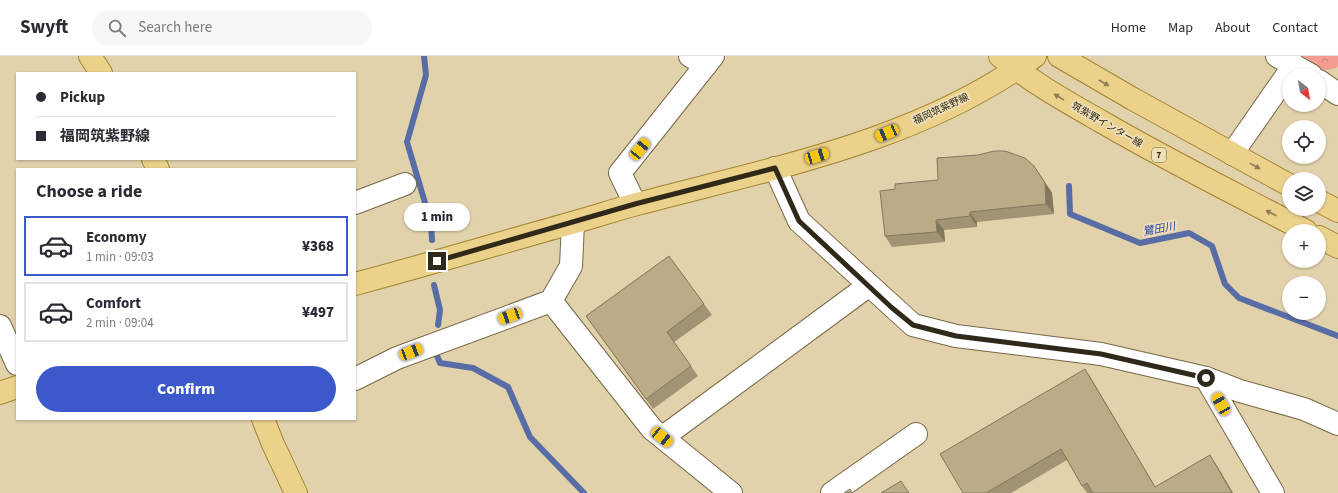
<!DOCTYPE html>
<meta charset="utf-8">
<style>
body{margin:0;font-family:"Source Sans 3","Noto Sans JP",sans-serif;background:#f7f7f7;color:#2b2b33;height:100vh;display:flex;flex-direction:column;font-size:15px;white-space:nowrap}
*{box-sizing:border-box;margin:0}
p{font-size:13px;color:#7c7c81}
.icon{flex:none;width:22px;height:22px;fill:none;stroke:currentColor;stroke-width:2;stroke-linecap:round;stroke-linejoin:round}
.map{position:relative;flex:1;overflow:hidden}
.details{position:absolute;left:16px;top:112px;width:340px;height:252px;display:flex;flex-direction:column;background:#fff;border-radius:0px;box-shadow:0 1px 3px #0004}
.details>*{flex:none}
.banner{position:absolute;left:16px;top:16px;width:340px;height:88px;border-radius:0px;box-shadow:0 1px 3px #0004;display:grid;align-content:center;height:88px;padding:0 20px;background:#fff}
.needle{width:26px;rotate:149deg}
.fabs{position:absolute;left:1282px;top:12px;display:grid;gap:8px}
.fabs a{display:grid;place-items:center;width:44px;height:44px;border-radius:50%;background:#fff;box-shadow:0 1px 3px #0004;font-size:20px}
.end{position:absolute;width:18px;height:18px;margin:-9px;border:5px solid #2f291a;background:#fff;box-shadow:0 0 0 2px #fff}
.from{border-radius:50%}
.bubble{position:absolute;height:28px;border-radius:14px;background:#fff;box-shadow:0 1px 3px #0004;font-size:13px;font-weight:800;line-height:28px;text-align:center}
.car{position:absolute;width:12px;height:24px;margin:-12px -6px;border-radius:5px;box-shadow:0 0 3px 1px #0007;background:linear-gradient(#f5c518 24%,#345 0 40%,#f5c518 0 76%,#345 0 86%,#f5c518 0)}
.banner b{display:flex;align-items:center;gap:14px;height:38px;font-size:15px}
.banner b+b{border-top:1px solid #e1e1e2}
.banner i{width:10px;height:10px;background:#2b2b33}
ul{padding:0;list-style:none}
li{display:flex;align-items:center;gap:12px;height:60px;margin:0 8px 6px;padding:0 12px;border:2px solid #e1e1e2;border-radius:0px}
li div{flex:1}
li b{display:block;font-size:15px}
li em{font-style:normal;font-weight:800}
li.current{border-color:#3b59cb}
li>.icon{width:36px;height:36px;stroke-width:1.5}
h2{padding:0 20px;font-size:18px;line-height:48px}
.action{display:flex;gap:8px;margin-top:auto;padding:8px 20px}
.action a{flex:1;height:46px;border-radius:24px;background:#3b59cb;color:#fff;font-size:16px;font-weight:800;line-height:46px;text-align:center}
header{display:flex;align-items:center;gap:24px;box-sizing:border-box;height:56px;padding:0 20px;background:#fff;border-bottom:1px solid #e1e1e2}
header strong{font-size:19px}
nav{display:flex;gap:22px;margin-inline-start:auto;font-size:14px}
.search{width:280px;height:36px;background:#f7f7f7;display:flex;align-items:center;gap:10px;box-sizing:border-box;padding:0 14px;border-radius:22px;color:#7c7c81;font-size:15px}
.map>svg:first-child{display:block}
.forest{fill:url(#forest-crowns)}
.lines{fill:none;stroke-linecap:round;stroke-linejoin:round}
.stream{stroke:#586ca5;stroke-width:6}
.minor-casing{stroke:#766745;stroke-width:24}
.major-casing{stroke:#a18330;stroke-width:24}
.minor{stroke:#fff;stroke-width:22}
.major{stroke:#ebd18a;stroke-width:22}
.wall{fill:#a19373}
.shaded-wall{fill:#83785e}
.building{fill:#bbab86;stroke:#83785e}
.oneway{fill:#8d7d52}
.route{stroke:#2f291a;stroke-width:5}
.labels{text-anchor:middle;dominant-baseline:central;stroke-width:3.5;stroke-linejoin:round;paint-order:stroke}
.shield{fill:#efdfb9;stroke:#69604a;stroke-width:1}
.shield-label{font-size:9px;font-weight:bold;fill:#2f291a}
.street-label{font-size:10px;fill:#2f291a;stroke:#efdfb9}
.water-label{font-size:11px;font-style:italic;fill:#2941a8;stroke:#efdfb9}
</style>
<header>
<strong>Swyft</strong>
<div class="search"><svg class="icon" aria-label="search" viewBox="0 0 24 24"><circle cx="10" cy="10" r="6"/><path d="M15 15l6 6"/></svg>Search here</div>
<nav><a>Home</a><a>Map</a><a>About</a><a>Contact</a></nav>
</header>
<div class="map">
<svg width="1338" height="437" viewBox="0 0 1338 437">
<defs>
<pattern id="forest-crowns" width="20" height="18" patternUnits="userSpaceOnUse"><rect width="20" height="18" fill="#f49e92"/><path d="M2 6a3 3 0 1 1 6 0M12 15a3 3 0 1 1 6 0" fill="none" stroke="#c68176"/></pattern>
</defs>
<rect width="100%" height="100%" fill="#e2d2ac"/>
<path class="forest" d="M 1272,0 L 1338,0 L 1338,11 L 1327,14 L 1284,9 Z"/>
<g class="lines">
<path class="stream" d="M 424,0 L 426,19 L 407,86 L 431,167 L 432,184
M 1069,130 L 1070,158 L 1140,187 L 1189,177 L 1212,190 L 1225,228 L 1239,242 L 1338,280
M 434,229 L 440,254 L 438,269
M 435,295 L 440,307 L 473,312 L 508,331 L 530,381 L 584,437"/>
<g class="minor-casing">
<path id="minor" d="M 690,0 L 706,9
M 1277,0 L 1311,19
M 1319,25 L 1338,38
M 1232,98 L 1294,9
M 775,112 L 799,165 L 913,269 L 956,280 L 1101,298 L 1206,322 L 1240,335 L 1304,353 L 1338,368
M 355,147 L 405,128
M 635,148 L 620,117 L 713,0
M 573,167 L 571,210 L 551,245 L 652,373 L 731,437
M 0,270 L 17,308
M 1206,322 L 1273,437
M 355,323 L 397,302 L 551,245
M 663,381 L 868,230
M 832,437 L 916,378"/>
</g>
<g class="major-casing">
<path id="major" d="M 90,0 L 101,17
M 1000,0 C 1031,26 1067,46 1102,66 C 1169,105 1238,139 1306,175
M 1059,0 L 1133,43 L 1289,129
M 153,103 L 158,113
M 1319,145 L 1338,155
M 1319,181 L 1338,191
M 355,228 C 426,209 497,188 568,168 C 591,162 614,154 637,148 C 773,112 920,85 1035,0
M 0,337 L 17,331
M 263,363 L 273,388 L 296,437"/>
</g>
<use href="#minor" class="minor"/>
<use href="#major" class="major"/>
</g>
<path class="wall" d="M 1041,120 L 1052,137 L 1054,158 L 977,166 L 977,171 L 944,174 L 945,186 L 892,191 L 885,180 L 895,133 L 938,124 Z
M 669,200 L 712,259 L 674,286 L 698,320 L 653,353 L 586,260 Z
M 1085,313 L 1092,324 L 1155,431 L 1210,399 L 1217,410 L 1233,437 L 1087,437 L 1082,430 L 1067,404 L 1011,437 L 963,437 Z"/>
<path class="shaded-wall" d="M 1034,110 L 1052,137 L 1054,158 L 1046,148 Z
M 970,156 L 977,166 L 977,171 L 970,160 Z
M 936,164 L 944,174 L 945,186 L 937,176 Z
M 1085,313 L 1092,324 L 1159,437 L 1155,431 Z
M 1210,399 L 1217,410 L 1233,437 L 1232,437 Z"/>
<path class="building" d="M 994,95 L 1005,95 L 1025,102 L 1034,110 L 1045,127 L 1046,148 L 970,156 L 970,160 L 936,164 L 937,176 L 885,180 L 880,135 L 895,133 L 895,128 L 938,124 L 937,102 L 978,99 Z
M 669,200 L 704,248 L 667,276 L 691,310 L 646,343 L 586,260 Z
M 1085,313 L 1155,431 L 1210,399 L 1232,437 L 1093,437 L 1087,427 L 1082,430 L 1061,393 L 986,437 L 963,437 L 940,398 Z
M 901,425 L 909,437 L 881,437 Z
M 850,433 L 852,437 L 844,437 Z"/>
<defs><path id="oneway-solid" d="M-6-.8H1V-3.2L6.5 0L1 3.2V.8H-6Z"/></defs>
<g class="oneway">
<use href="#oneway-solid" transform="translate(1104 27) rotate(30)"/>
<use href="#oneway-solid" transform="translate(1059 41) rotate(-148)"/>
<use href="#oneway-solid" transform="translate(1255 110) rotate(29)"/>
<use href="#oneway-solid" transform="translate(1271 157) rotate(-153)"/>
</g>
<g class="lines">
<path class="route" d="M 437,205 L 635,148 L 775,112 L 799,165 L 891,251 L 913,269 L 956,280 L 1101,298 L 1206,322"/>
</g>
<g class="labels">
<rect class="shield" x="1152" y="92" width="14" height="14" rx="3"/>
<g class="shield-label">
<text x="1159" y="99">7</text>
</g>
<g class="street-label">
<text transform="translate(941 53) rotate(-25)">福岡筑紫野線</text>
<text transform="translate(1107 69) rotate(30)">筑紫野インター線</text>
</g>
<g class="water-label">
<text transform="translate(1159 173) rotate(-11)">鷺田川</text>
</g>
</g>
</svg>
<div class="fabs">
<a><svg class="needle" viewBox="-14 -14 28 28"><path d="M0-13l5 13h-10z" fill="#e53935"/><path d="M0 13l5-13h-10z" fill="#7c7c81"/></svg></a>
<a><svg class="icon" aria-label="locate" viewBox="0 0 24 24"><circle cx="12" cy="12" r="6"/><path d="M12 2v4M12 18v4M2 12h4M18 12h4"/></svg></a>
<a><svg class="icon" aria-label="layers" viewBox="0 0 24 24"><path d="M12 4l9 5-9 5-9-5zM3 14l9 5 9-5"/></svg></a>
<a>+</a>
<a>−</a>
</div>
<i class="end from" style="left:1206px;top:322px"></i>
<i class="end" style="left:437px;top:205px"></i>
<div class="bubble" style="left:404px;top:147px;width:66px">1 min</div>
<i class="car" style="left:887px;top:77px;rotate:247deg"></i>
<i class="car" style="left:640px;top:93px;rotate:39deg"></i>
<i class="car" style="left:817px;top:100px;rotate:73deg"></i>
<i class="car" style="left:510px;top:260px;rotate:250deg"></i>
<i class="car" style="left:411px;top:296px;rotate:69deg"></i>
<i class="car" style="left:1221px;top:348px;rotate:330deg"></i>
<i class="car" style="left:662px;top:381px;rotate:129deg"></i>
<div class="banner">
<b><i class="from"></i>Pickup</b>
<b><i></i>福岡筑紫野線</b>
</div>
<section class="details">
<h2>Choose a ride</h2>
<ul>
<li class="current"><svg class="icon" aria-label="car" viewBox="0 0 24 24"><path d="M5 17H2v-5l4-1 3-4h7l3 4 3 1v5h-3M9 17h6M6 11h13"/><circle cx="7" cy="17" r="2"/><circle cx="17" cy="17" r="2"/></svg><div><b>Economy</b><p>1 min · 09:03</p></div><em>¥368</em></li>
<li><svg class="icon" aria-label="car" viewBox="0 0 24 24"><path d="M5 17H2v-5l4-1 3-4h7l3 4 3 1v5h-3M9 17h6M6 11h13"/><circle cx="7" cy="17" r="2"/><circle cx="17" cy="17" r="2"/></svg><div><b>Comfort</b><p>2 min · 09:04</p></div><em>¥497</em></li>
</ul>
<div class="action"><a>Confirm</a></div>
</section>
</div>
